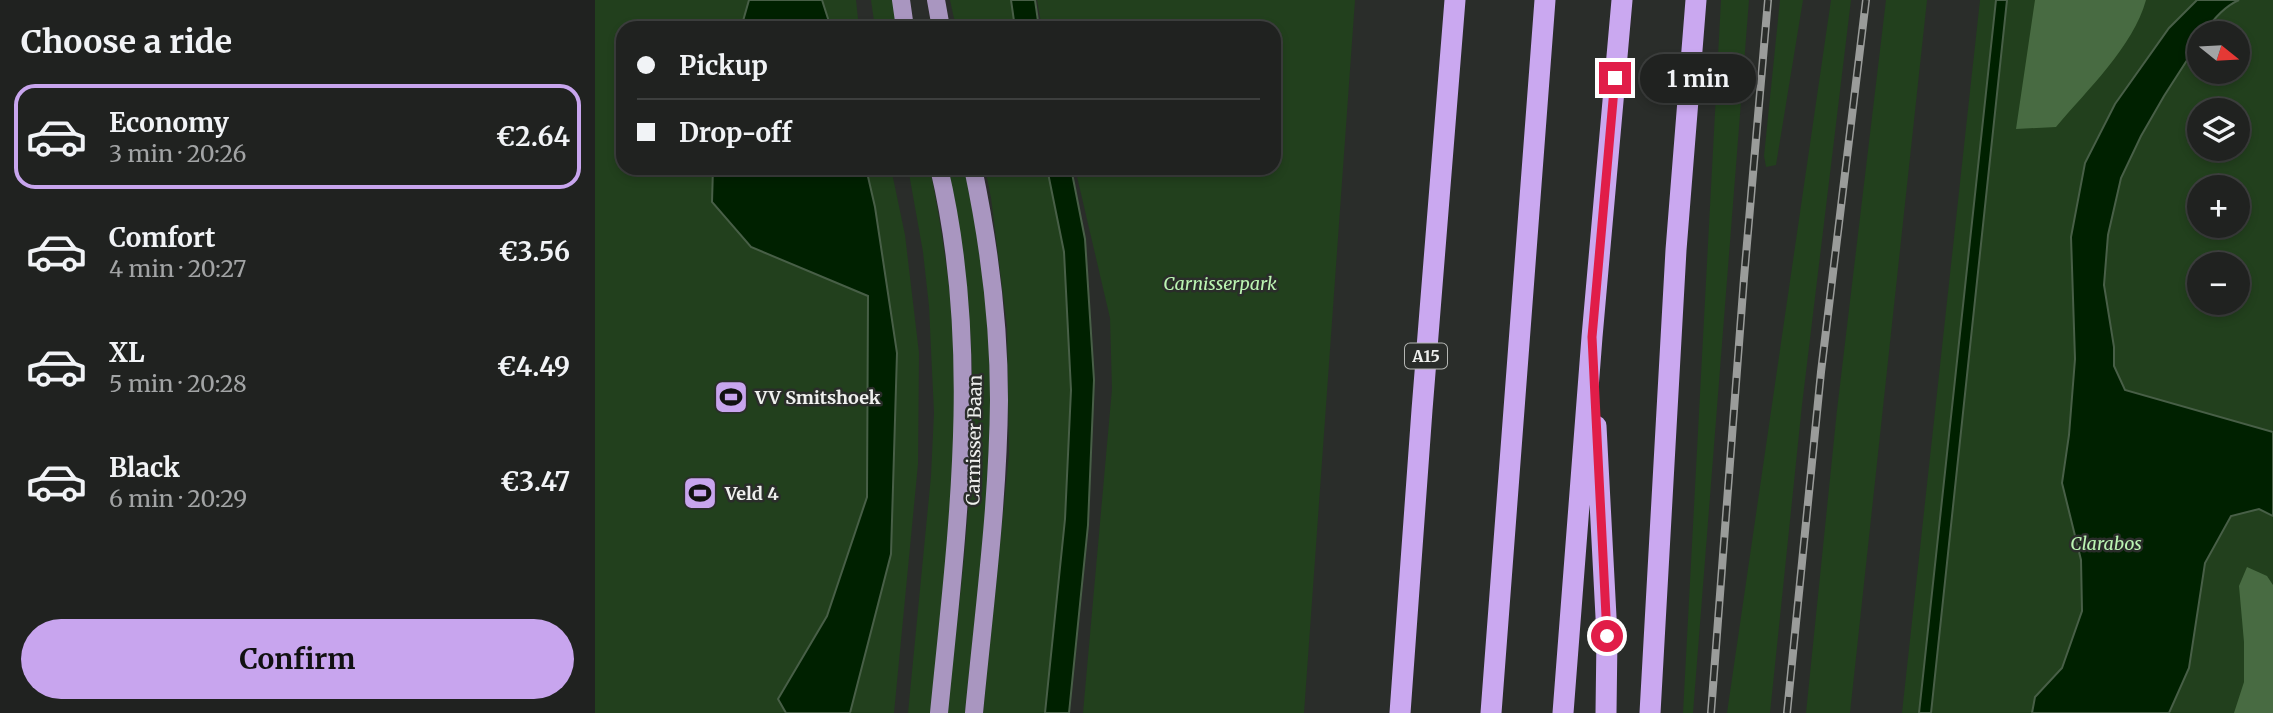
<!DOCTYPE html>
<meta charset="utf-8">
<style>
body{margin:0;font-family:Merriweather,serif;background:#2d2f2d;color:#f1f3f6;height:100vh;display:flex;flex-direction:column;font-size:26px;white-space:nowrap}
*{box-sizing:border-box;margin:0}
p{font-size:23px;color:#a2a4a5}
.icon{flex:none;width:38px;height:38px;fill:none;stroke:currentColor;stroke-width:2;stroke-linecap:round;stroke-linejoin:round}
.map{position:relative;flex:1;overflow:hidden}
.sheet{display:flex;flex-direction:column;background:#202220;width:595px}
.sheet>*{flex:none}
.guide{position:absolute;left:21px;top:21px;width:665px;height:154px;border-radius:21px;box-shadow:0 4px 10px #0003,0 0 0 2px #3d3f3e;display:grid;align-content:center;height:154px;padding:0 21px;background:#202220}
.needle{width:46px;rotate:108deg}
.controls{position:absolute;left:1592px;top:21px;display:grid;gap:14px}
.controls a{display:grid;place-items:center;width:63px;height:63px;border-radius:50%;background:#202220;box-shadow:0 4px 10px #0003,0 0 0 2px #3d3f3e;font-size:35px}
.end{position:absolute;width:32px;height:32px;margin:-16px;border:9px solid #e11d48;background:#fff;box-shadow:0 0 0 4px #fff}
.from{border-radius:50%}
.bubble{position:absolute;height:49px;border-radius:24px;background:#202220;box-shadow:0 4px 10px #0003,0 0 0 2px #3d3f3e;font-size:23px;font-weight:700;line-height:49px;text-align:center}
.guide b{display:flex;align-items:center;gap:24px;height:66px;font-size:26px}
.guide b+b{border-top:2px solid #3d3f3e}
.guide i{width:18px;height:18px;background:#f1f3f6}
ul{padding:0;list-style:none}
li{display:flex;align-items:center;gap:21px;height:105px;margin:0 14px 10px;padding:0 7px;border:4px solid transparent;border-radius:21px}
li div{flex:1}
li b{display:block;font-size:26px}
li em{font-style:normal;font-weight:700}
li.selected{border-color:#c8a5ee}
li>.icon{width:63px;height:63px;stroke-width:1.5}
h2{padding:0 21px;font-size:32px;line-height:84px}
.button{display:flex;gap:14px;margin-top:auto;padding:14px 21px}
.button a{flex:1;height:80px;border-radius:42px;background:#c8a5ee;color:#111;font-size:28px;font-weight:700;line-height:80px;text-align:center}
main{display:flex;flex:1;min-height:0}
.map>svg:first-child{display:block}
.green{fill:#22401d;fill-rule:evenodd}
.forest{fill:#486b42}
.water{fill:#002100;stroke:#485f47;stroke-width:2}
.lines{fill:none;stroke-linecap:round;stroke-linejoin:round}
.major{stroke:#a996c0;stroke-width:18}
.highway{stroke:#caa8f0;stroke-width:21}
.rail-casing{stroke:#9a9c9a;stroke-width:8}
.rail{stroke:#2a2d2a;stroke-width:5;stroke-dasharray:16;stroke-linecap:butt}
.route{stroke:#e11d48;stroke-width:9}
.labels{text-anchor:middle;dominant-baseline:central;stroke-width:5;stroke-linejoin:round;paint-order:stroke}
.shield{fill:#2a2d2a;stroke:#b4b6b3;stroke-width:2}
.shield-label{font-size:16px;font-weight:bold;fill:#eff0ee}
.park-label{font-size:18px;font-style:italic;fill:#bbf4b2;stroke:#2a2d2a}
.poi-label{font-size:18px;font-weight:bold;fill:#eff0ee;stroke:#2a2d2a;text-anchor:start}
.street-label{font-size:18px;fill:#eff0ee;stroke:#2a2d2a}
</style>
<main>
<section class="sheet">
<h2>Choose a ride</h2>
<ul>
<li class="selected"><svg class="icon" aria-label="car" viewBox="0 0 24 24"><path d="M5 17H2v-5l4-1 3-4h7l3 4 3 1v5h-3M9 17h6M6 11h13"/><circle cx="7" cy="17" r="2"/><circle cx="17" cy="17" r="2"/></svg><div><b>Economy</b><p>3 min · 20:26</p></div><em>€2.64</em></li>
<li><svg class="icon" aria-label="car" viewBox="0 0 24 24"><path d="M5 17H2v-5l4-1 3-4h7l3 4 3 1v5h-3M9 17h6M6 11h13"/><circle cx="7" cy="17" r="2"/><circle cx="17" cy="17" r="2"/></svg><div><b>Comfort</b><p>4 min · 20:27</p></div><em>€3.56</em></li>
<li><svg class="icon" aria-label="car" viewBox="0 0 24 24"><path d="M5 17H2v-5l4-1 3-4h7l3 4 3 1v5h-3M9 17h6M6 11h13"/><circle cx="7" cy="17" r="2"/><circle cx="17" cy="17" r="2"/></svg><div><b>XL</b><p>5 min · 20:28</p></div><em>€4.49</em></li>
<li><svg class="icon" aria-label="car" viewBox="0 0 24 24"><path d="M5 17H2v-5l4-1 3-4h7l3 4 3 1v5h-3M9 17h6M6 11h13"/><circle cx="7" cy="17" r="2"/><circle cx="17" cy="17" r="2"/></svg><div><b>Black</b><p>6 min · 20:29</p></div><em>€3.47</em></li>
</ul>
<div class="button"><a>Confirm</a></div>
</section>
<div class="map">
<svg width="1678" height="713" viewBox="0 0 1678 713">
<rect width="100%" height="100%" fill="#2a2d2a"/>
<path class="green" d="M 0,0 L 154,0 L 146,28 L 28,28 L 28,168 L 118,168 L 117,202 L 156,247 L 273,296 L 272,497 L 232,616 L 183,699 L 191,713 L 0,713 Z
M 227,0 L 261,0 L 264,28 L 236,28 Z
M 276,0 L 298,0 L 302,28 L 280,28 Z
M 355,0 L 416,0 L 420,28 L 361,28 Z
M 442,0 L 760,0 L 709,713 L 488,713 L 517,389 L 515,318 L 480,168 L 679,168 L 679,28 L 447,28 Z
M 1126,0 L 1154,0 L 1098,713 L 1088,713 Z
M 1185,0 L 1208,0 L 1181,165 L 1171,167 L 1169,156 Z
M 1236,0 L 1256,0 L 1207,405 L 1175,713 L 1132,713 Z
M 1291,0 L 1332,0 L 1255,713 L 1211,713 L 1242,410 Z
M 1385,0 L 1678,0 L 1678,713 L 1326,713 L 1340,570 L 1324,713 L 1307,713 ZM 1605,33 L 1643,33 L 1643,72 L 1605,72 ZM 1605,110 L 1643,110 L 1643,149 L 1605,149 ZM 1605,187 L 1643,187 L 1643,226 L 1605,226 ZM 1605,264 L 1643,264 L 1643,303 L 1605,303 Z
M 271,168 L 296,168 L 310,235 L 324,353 L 323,464 L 299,713 L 255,713 L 296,554 L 280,207 Z
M 313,168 L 335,168 C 350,246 362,326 361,406 C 360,508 346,611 336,713 L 313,713 L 336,476 L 339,413 L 334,306 L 328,252 Z
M 352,168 L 371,168 C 382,233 392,297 395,363 C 401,480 381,597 370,713 L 352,713 C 361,630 372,547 376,464 C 381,366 374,264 352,168 Z
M 390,168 L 452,168 L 469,251 L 476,390 L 470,519 L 450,713 L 388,713 L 414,454 L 412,327 L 396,198 Z"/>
<path class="forest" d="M 1440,0 L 1551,0 C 1538,47 1492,90 1461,127 L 1421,129 Z
M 1652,567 L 1672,576 L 1678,585 L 1678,713 L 1639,713 L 1649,682 L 1649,642 L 1644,586 Z"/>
<path class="water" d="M 154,0 L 227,0 L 236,28 L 146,28 Z
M 416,0 L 440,0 L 444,28 L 420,28 Z
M 1401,0 L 1412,0 L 1336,713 L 1324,713 Z
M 1602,0 L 1644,0 C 1630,6 1617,21 1609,33 L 1605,33 L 1605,40 L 1569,96 L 1546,136 L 1526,178 L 1513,235 L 1509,285 L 1519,347 L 1519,366 L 1530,390 L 1678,432 L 1678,516 L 1664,509 L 1636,516 L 1610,563 L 1594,668 L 1574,713 L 1437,713 L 1440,697 L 1467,668 L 1487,611 L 1486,560 L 1467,483 L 1474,435 L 1480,359 L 1476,237 L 1490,163 L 1520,104 L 1574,28 Z
M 118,168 L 271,168 L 280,207 L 302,353 L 296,554 L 255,713 L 191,713 L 183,699 L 232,616 L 272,497 L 273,296 L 156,247 L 117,202 Z
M 452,168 L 476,168 L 490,239 L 499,380 L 493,525 L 474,713 L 450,713 L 470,519 L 476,390 L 469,252 Z"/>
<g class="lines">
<path class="major" d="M 306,0 L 310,28
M 341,0 L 346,28
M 344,168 C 387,348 362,532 344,713
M 378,168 C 394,244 404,322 404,400 C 403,505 389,609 379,713"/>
<path class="highway" d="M 1001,426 L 1012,636 L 1011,713
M 805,713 L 827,410 L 860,0
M 896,713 L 950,0
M 968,713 L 997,337 L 1027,0
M 1055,713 L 1081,250 L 1101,0"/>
<g class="rail-casing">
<path id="rail" d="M 1116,713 L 1149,278 L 1173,0
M 1192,713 L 1226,372 L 1271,0"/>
</g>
<use href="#rail" class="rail"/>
</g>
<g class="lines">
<path class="route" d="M 1012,636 L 997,337 L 1020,78"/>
</g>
<defs>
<g id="stadium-square" transform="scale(1.75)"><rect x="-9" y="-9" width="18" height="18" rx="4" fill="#c8a5ee" stroke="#2a2d2a"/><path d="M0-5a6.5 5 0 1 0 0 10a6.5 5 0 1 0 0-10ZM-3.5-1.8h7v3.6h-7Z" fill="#111"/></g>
</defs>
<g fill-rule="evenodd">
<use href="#stadium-square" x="136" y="397"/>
<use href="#stadium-square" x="105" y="493"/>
</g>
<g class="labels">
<rect class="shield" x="810" y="343.5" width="42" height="25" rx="5"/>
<g class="shield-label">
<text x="831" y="356">A15</text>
</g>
<g class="park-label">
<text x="625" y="283">Carnisserpark</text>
<text x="1511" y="543">Clarabos</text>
</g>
<g class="poi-label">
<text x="160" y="397">VV Smitshoek</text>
<text x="130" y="493">Veld 4</text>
</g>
<g class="street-label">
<text transform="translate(379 440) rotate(-89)">Carnisser Baan</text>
</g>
</g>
</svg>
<div class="controls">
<a><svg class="needle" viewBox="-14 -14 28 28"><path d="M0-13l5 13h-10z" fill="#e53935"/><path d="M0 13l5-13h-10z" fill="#a2a4a5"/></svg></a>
<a><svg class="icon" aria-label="layers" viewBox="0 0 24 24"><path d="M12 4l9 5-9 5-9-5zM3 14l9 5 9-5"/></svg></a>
<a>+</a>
<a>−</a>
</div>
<i class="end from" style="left:1012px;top:636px"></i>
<i class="end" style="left:1020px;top:78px"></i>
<div class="bubble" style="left:1045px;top:54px;width:116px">1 min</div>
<div class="guide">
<b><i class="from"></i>Pickup</b>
<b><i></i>Drop-off</b>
</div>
</div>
</main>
